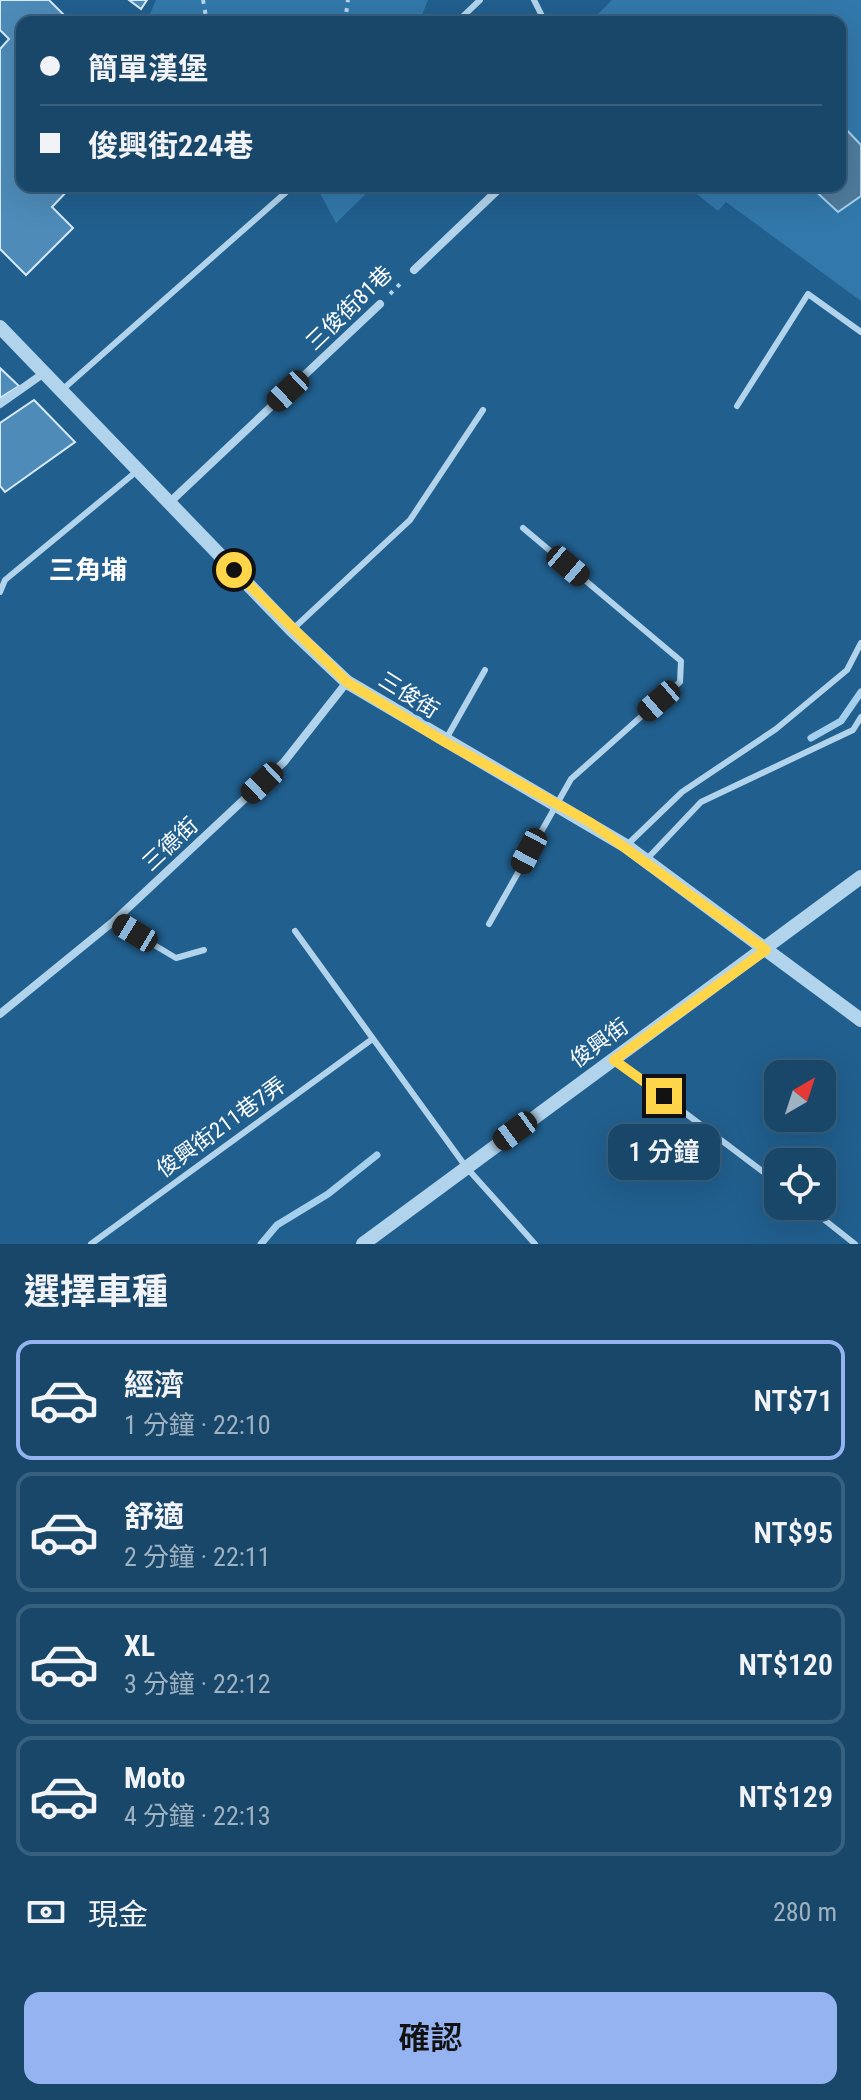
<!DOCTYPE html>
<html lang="zh-TW">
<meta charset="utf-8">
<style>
body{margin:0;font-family:"Roboto Condensed","Noto Sans TC",sans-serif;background:#224e70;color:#f1f3f6;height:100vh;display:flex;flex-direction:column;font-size:30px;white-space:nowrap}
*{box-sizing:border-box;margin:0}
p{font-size:26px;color:#9fb2c1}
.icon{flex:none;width:44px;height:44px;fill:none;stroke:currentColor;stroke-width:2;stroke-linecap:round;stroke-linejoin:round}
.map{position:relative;height:1244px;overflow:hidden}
.side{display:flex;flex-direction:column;background:#19476a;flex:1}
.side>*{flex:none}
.top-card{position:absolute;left:16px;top:16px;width:830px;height:176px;border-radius:16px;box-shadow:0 8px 32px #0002,0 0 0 2px #375f7e;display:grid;align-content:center;height:176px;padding:0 24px;background:#19476a}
.needle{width:52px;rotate:39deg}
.fabs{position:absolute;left:764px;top:1060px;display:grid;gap:16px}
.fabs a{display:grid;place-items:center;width:72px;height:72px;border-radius:16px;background:#19476a;box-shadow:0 8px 32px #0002,0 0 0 2px #375f7e;font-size:40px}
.end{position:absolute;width:36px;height:36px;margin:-18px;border:10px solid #ffd54a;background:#111;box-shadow:0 0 0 4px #111}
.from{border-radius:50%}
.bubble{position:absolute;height:56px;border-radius:16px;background:#19476a;box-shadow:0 8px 32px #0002,0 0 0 2px #375f7e;font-size:26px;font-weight:600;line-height:56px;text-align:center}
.car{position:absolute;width:24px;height:48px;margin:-24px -12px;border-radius:10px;box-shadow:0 0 6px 2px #0007;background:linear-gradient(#222 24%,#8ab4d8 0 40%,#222 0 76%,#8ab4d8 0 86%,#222 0)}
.top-card b{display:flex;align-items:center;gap:28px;height:76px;font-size:30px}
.top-card b+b{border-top:2px solid #375f7e}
.top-card i{width:20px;height:20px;background:#f1f3f6}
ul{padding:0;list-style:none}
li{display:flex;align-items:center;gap:24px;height:120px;margin:0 16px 12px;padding:0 8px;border:4px solid #375f7e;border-radius:16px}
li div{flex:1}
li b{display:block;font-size:30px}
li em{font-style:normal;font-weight:600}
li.active{border-color:#95b2f1}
li>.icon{width:72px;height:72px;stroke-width:1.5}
h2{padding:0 24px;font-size:36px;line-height:96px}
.pay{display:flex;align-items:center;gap:20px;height:88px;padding:0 24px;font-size:30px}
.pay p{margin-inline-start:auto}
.action{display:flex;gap:16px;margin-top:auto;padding:16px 24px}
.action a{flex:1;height:92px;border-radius:16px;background:#95b2f1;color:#111;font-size:32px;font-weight:600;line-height:92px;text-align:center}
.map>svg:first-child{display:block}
.green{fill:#3278aa}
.water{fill:#4f7b9b;stroke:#a5d0ed;stroke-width:2}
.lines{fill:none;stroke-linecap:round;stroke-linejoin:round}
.stream{stroke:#a5d0ed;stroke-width:7}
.building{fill:#4e8bb8;stroke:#d6eaf9;stroke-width:2}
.path{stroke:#b1d3ec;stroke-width:4;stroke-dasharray:4 6;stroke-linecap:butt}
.service{stroke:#b1d3ec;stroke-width:6}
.minor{stroke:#b1d3ec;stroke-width:8}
.tertiary{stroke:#b1d3ec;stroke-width:14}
.route{stroke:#ffd54a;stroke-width:10}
.labels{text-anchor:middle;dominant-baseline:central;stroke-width:8;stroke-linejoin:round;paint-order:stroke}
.street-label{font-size:22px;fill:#fff;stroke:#215f8e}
.quarter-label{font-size:26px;font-weight:bold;fill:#fff;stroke:#215f8e}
</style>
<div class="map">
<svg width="861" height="1244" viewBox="0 0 861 1244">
<rect width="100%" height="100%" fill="#215f8e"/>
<path class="green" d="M 156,0 L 428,0 L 419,22 L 168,22 L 150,14 Z
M 612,0 L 861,0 L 861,301 L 726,202 L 718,211 L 687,186 L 840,186 L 840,22 L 590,22 Z
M 316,186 L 374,186 L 336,223 Z"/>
<path class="water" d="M 840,100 L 843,126 L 861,145 L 861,196 L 838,212 L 810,186 L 840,186 Z"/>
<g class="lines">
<path class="stream" d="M 811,738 L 841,721 L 861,692
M 261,1244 L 277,1225 L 328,1194 L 377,1155"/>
</g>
<path class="building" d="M 0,0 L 49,0 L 71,22 L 22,22 L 22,186 L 72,186 L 52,207 L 73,228 L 26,275 L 0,249 L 0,49 L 9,39 L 0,30 Z
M 129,0 L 147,0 L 141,9 Z
M 0,368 L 19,386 L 0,398 Z
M 34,400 L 75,442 L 5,492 L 0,486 L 0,423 Z"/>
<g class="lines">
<path class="path" d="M 203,0 L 207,22
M 345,22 L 348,0
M 390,294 L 404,280"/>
<path class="service" d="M 534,0 L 545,22
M 457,22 L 480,0
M 62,390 L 293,186
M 737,406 L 808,294 L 861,332
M 0,592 L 5,580 L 137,471
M 293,629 L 410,520 L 483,410
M 446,739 L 485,670
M 627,845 L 682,792 L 776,729 L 847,670 L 861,643
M 646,860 L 701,802 L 853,730 L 861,717
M 114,921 L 176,958 L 204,950
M 489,924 L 571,779 L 680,682 L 681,661 L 523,528
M 295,931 L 466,1167 L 535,1244
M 615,1060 L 778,1183
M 807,1206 L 855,1244
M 91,1244 L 371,1040"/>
<path class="minor" d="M 414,270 L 502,186
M 0,404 L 44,373
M 169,503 L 380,304
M 0,1014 L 114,921 L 284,762 L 347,682"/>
<path class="tertiary" d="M 0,327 L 292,630 L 347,682 L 626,846 L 861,1020
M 363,1244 L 861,877"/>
</g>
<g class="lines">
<path class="route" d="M 234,570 L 347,682 L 445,742 L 591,823 L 766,950 L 614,1060 L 664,1096"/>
</g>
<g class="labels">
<g class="street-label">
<text transform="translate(349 308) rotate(-44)">三俊街81巷</text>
<text transform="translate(409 695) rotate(32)">三俊街</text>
<text transform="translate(170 844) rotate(-43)">三德街</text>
<text transform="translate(599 1043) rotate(-36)">俊興街</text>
<text transform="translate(221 1127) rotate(-36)">俊興街211巷7弄</text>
</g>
<g class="quarter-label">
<text x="88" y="570">三角埔</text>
</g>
</g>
</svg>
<div class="fabs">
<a><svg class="needle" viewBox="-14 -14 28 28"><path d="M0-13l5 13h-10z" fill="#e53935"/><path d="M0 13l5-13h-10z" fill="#9fb2c1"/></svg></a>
<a><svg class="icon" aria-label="locate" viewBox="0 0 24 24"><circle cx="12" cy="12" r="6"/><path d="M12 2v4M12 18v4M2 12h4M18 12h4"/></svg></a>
</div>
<i class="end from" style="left:234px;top:570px"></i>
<i class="end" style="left:664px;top:1096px"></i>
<div class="bubble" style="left:608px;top:1124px;width:112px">1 分鐘</div>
<i class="car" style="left:288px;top:391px;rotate:227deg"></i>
<i class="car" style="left:568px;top:566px;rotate:130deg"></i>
<i class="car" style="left:659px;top:701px;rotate:229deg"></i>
<i class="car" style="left:262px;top:783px;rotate:227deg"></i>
<i class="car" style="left:529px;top:851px;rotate:208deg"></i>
<i class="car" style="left:135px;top:933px;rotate:301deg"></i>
<i class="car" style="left:515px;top:1131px;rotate:234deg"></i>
<div class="top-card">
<b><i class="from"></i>簡單漢堡</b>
<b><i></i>俊興街224巷</b>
</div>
</div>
<section class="side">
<h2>選擇車種</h2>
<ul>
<li class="active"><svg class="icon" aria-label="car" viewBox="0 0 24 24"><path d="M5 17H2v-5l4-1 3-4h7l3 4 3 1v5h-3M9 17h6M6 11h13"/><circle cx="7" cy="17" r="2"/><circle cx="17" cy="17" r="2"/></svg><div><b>經濟</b><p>1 分鐘 · 22:10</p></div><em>NT$71</em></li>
<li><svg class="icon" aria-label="car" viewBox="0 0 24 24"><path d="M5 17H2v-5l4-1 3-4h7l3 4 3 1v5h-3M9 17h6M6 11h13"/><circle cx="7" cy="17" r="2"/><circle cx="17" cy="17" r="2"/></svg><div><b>舒適</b><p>2 分鐘 · 22:11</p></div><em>NT$95</em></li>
<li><svg class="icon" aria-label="car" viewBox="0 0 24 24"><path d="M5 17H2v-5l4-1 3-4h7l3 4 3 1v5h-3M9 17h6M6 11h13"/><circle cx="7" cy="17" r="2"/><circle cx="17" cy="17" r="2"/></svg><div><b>XL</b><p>3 分鐘 · 22:12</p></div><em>NT$120</em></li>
<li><svg class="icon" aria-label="car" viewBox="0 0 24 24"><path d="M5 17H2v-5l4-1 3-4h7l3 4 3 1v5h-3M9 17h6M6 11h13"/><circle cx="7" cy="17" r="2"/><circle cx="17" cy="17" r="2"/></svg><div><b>Moto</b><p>4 分鐘 · 22:13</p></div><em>NT$129</em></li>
</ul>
<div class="pay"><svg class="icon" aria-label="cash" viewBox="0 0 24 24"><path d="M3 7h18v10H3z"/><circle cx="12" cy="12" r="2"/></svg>現金<p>280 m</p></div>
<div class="action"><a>確認</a></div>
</section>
